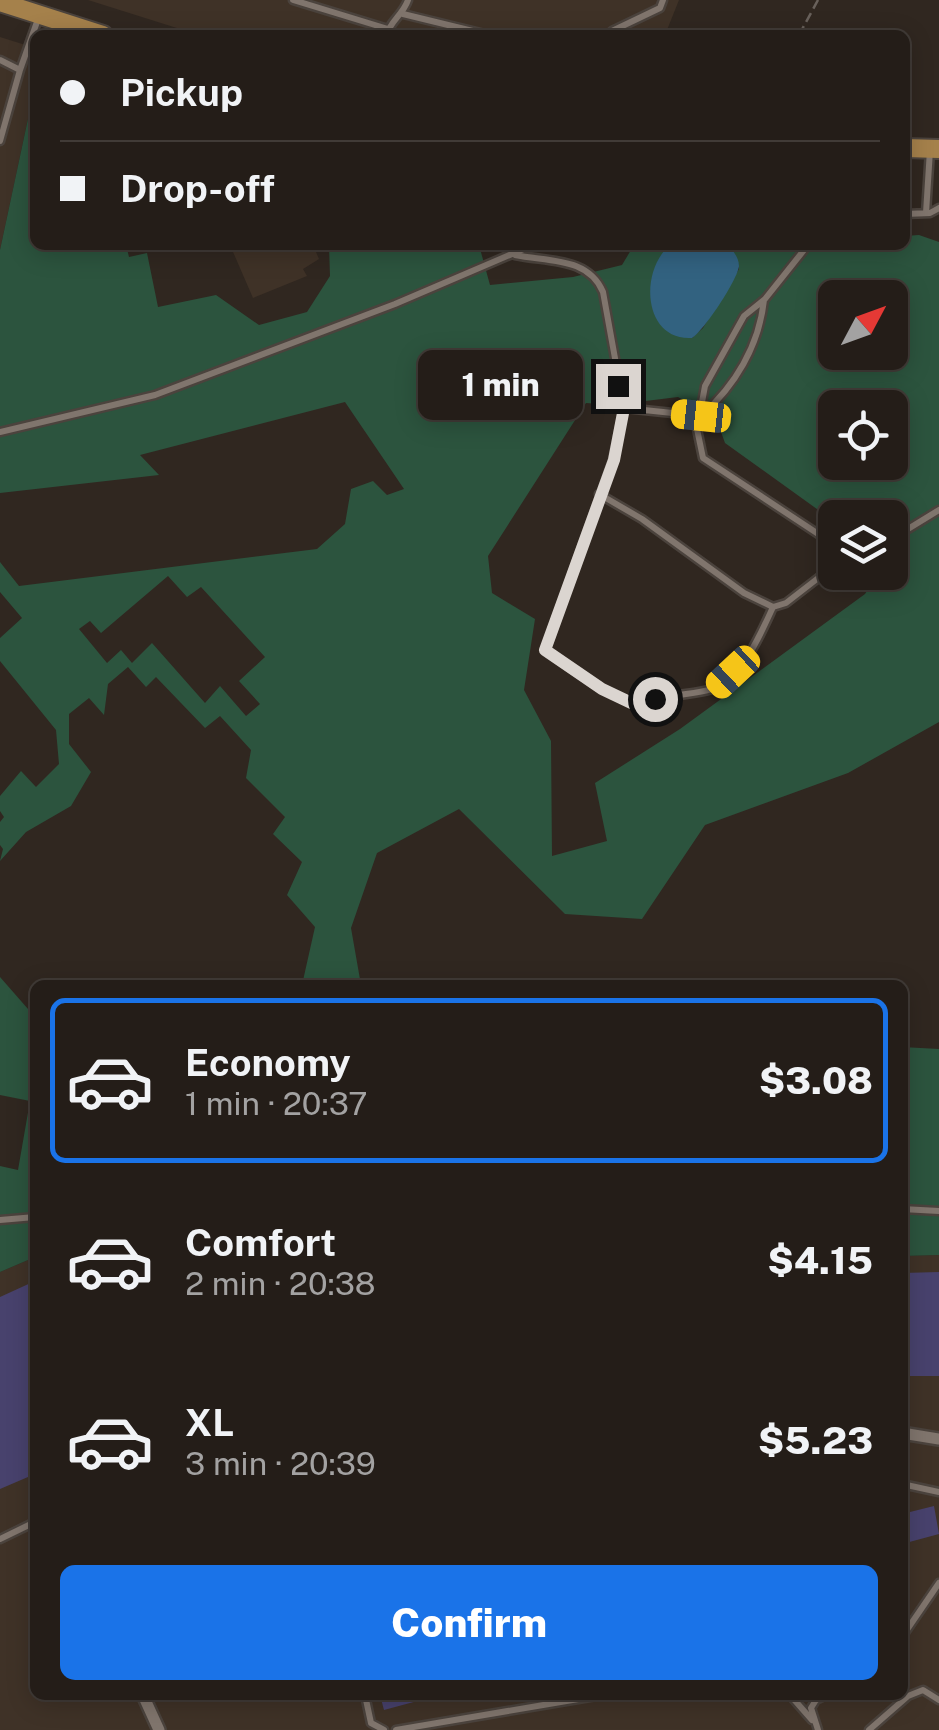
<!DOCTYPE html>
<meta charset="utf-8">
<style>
body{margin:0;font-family:"Public Sans",sans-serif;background:#2c2621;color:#f1f3f6;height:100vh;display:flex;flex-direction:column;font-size:38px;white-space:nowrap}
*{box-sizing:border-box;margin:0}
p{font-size:32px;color:#a3a2a2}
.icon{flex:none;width:55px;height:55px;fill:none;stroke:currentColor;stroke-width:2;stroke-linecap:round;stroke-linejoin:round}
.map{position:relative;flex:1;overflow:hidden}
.details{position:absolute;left:30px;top:980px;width:878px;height:720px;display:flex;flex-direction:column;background:#241d18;border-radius:15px;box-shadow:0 5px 25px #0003,0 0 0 2px #413b37}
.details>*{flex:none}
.banner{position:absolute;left:30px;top:30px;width:880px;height:220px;border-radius:15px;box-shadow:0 5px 25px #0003,0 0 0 2px #413b37;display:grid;align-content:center;height:220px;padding:0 30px;background:#241d18}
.needle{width:65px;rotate:49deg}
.buttons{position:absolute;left:818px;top:280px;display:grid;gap:20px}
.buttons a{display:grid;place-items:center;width:90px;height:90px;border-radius:15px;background:#241d18;box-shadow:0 5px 25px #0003,0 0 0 2px #413b37;font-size:50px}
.end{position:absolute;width:45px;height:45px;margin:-22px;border:12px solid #dbd5d0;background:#111;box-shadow:0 0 0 5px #111}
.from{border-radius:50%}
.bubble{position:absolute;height:70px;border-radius:15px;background:#241d18;box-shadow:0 5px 25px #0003,0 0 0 2px #413b37;font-size:32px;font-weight:800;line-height:70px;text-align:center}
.car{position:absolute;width:30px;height:60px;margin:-30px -15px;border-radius:12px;box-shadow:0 0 8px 2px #0007;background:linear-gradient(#f5c518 24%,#345 0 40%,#f5c518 0 76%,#345 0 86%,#f5c518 0)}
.banner b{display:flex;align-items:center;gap:35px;height:95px;font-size:38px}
.banner b+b{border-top:2px solid #413b37}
.banner i{width:25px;height:25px;background:#f1f3f6}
ul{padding:18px 0 0;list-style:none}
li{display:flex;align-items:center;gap:30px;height:165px;margin:0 20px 15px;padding:0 10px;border:5px solid transparent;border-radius:15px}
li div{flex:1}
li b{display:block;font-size:38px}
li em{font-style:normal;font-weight:800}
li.on{border-color:#1a73e8}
li>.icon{width:90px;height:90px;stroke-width:1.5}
.primary-button{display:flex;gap:20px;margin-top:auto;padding:20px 30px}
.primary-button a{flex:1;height:115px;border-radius:15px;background:#1a73e8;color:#fff;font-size:40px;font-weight:800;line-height:115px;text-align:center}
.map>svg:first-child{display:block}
.built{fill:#3f3227}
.green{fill:#2c543e;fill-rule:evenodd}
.water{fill:#326280}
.building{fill:#48426d}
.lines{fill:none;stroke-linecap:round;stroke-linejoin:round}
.service-casing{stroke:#4b433d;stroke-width:11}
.minor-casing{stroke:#4b433d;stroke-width:16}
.primary-casing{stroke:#4b433d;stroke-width:22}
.path{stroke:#69615b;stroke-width:2.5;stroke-dasharray:10 5;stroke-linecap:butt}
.service{stroke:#80756d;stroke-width:6}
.minor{stroke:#80756d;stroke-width:11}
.primary{stroke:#a5814b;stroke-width:18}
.route{stroke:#dbd5d0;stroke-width:12}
</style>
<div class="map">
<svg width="939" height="1730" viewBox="0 0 939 1730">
<rect width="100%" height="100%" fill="#302720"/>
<path class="built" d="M 88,0 L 679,0 L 665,35 L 199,35 Z
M 0,37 L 35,48 L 35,86 L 0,250 Z
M 230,245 L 313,245 L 319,259 L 303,269 L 307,276 L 253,298 Z
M 939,1255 L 939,1730 L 0,1730 L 0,1272 L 35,1257 L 35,1695 L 902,1695 L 903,1256 Z"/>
<path class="green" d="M 35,86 L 35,245 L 126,245 L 129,257 L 147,253 L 158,307 L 216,295 L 259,325 L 307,312 L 330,276 L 329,245 L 479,245 L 490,285 L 573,277 L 622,265 L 634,245 L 670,245 L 665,248 L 692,338 L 703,328 L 739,269 C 738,255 731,248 718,245 L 905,245 L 905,236 L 919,235 L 939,242 L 939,722 L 848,773 L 705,825 L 642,919 L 565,914 L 459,809 L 377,853 L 351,928 L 361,985 L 302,985 L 315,927 L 287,895 L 302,862 L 273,834 L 285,817 L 246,778 L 251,750 L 220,716 L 205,728 L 156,677 L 146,687 L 128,667 L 108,684 L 104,715 L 89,698 L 69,714 L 69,744 L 91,772 L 71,806 L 26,832 L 0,861 L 3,849 L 0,845 L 0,822 L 4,817 L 0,811 L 0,796 L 21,771 L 36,787 L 59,764 L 56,730 L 0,661 L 0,638 L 22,618 L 0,592 L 0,562 L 19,586 L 317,549 L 345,524 L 351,489 L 373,481 L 387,495 L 404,489 L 345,402 L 140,455 L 159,475 L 0,493 L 0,250 ZM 835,298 L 890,298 L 890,352 L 835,352 ZM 678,397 L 716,418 L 725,443 L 835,522 L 835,518 L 890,518 L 890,572 L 879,573 L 865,594 L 680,729 L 595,783 L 607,841 L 552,856 L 551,741 L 524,690 L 535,619 L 492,593 L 488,556 L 586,403 L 613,405 ZM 835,408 L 890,408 L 890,462 L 835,462 ZM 168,576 L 187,597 L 201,587 L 265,657 L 239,681 L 260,704 L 246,716 L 220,686 L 205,703 L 152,643 L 132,663 L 121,650 L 107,663 L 79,629 L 90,621 L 101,633 Z
M 0,977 L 35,1017 L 35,1257 L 0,1272 L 0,1166 L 18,1170 L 30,1101 L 0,1095 Z
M 902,1047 L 939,1049 L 939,1255 L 903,1256 Z"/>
<path class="water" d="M 670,245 C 687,245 719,239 733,251 C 736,255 739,260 739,266 C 738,279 704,331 692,338 C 643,341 639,271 670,245 Z"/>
<path class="building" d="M 939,1272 L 939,1376 L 907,1376 L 907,1392 L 902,1392 L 902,1273 Z
M 35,1281 L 35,1474 L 0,1489 L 0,1297 Z
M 934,1506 L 939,1534 L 902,1544 L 902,1514 Z
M 380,1695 L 436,1695 L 436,1696 L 384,1710 Z"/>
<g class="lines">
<g class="service-casing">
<path id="service" d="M 293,0 L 388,29
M 403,14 L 489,35
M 387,35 C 389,22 403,15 408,0
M 611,35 L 612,31 L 660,8 L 663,0
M 0,60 L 20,70 L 0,141
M 20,70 L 38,19
M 926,213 L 930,150
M 905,214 L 930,213 L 939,208
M 513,245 L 515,255 C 549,262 588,257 603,292 L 624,408 L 613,460 L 545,651 L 602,689 L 644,709 C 665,691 687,697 712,689 C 742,679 761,633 773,607
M 808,245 L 765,299 L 744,316 L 705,386 L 697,429 L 703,458 L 835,545
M 625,408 L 701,416 C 735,386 759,346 764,300
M 0,432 L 155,395 L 395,304 L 533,245
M 599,494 L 642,519 L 744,593 L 773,607 L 786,603 L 835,565
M 890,540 L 939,510
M 902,1209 L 939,1211
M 0,1220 L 35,1217
M 902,1484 L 939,1492
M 0,1539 L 35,1522
M 902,1637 L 939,1583
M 365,1695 L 371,1723 L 384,1730
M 790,1695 L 812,1720
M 396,1730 L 602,1695
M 818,1730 L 811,1708 L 816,1700 L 826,1695
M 869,1730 L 908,1696 L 923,1690 L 939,1700"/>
</g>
<g class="minor-casing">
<path id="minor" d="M 902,1433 L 939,1439
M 143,1695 L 159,1730"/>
</g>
<g class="primary-casing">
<path id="primary" d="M 0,2 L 103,35
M 905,148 L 939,149"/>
</g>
<path class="path" d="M 799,35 L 818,0"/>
<use href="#service" class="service"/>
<use href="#minor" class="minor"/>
<use href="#primary" class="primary"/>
</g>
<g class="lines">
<path class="route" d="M 618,386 L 624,408 L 614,460 L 545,650 L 602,689 L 644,709 L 655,699"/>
</g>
</svg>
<div class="buttons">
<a><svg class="needle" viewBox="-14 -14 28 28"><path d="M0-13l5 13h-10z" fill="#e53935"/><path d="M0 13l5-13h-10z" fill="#a3a2a2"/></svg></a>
<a><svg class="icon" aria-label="locate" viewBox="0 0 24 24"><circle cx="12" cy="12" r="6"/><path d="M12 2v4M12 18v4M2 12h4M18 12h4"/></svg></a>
<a><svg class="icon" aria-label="layers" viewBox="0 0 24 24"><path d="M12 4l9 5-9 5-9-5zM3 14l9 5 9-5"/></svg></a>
</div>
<i class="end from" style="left:655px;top:699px"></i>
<i class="end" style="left:618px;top:386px"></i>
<div class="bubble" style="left:418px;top:350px;width:165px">1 min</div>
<i class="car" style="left:701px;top:416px;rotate:276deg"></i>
<i class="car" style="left:733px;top:672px;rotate:227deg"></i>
<div class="banner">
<b><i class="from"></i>Pickup</b>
<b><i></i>Drop-off</b>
</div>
<section class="details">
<ul>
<li class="on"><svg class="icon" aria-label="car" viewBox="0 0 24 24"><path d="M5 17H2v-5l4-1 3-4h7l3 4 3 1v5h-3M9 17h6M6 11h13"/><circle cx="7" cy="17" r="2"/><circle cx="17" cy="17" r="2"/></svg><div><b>Economy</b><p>1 min · 20:37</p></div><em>$3.08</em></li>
<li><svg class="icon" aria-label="car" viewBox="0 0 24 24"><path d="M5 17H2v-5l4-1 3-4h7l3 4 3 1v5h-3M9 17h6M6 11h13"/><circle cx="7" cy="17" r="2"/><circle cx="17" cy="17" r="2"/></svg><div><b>Comfort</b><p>2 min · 20:38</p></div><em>$4.15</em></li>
<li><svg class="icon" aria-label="car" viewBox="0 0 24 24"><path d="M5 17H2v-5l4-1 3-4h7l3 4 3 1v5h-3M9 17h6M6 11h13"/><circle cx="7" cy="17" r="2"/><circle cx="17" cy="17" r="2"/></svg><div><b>XL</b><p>3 min · 20:39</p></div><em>$5.23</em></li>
</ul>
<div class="primary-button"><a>Confirm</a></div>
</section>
</div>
